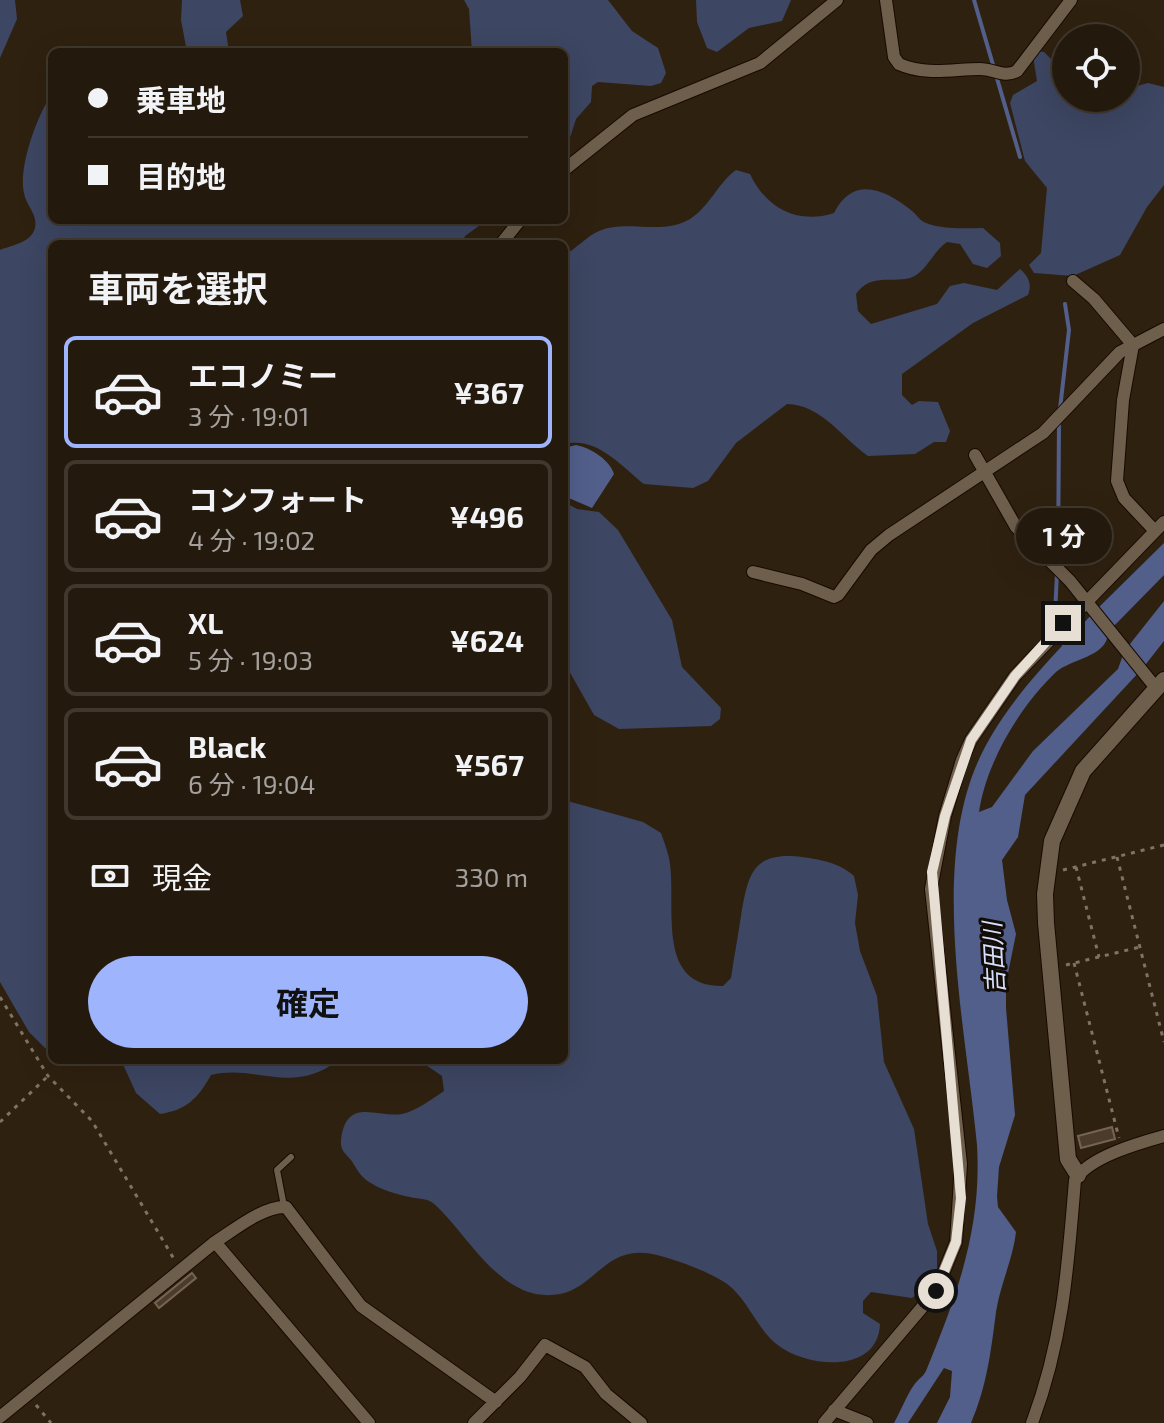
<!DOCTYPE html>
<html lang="ja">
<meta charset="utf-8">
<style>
body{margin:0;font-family:"Exo 2","Noto Sans JP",sans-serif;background:#2b2215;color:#f1f3f6;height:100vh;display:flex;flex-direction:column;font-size:30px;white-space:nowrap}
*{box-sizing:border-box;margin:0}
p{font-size:26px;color:#a3a09d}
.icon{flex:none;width:44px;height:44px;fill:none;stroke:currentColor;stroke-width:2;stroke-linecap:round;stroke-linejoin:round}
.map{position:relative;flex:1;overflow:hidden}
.side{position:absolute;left:48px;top:240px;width:520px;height:824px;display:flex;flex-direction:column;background:#23190c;border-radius:12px;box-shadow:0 8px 32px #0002,0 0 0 2px #40382d}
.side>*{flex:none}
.banner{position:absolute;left:48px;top:48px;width:520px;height:176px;border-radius:12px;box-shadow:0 8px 32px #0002,0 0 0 2px #40382d;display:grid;align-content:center;height:176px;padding:0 40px;background:#23190c}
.tools{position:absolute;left:1052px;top:24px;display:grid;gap:16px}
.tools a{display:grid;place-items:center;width:88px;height:88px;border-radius:50%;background:#23190c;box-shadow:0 8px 32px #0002,0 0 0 2px #40382d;font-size:40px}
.end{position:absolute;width:36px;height:36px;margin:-18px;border:10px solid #e8dfd4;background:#111;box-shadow:0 0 0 4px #111}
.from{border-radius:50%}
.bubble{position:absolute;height:56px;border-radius:28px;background:#23190c;box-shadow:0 8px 32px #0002,0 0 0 2px #40382d;font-size:26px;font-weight:700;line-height:56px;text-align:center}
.banner b{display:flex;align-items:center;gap:28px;height:76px;font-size:30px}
.banner b+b{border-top:2px solid #40382d}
.banner i{width:20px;height:20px;background:#f1f3f6}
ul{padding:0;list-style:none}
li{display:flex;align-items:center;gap:24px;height:112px;margin:0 16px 12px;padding:0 24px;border:4px solid #40382d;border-radius:12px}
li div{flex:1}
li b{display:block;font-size:30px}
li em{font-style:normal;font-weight:700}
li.active{border-color:#9eb4fd}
li>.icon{width:72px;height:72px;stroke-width:1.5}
h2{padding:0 40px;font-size:36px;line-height:96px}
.pay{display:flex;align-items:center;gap:20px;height:88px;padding:0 40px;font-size:30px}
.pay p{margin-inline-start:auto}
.action{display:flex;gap:16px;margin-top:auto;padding:16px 40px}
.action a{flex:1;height:92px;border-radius:48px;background:#9eb4fd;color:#111;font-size:32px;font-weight:700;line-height:92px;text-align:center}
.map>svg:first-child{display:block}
.green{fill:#3d4662}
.water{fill:#525f8b}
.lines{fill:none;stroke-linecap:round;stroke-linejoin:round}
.stream{stroke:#525f8b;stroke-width:4}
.building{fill:#4a3b2a;stroke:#756451;stroke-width:2}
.service-casing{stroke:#170a00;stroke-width:8}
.minor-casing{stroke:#170a00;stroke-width:14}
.tertiary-casing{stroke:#170a00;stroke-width:18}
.path{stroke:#7f7365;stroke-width:3;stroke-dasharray:4 6;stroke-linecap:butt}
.service{stroke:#6e5e4c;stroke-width:6}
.minor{stroke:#6e5e4c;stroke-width:12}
.tertiary{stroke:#6e5e4c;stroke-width:16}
.route{stroke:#e8dfd4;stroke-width:10}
.labels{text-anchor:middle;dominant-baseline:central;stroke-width:6;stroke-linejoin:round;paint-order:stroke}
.water-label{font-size:24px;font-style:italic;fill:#d6e0fd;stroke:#120c06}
</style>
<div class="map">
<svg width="1164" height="1423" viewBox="0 0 1164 1423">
<rect width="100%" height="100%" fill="#2f2110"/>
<path class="green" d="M 0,0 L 15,0 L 17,19 L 0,58 Z
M 182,0 L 240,0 L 243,16 L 226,32 L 229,52 L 187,52 L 181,20 Z
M 464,0 L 608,0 L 632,31 L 658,48 L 666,73 L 661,83 L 651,86 L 598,82 L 592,86 L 591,102 L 576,119 L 564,156 L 564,52 L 472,52 L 469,9 Z
M 696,0 L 791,0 L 782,21 L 749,28 L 717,52 L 707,48 L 697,22 Z
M 1037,51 L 1044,52 L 1066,74 L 1066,98 L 1126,98 L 1126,89 L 1148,83 L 1164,87 L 1164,185 L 1147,207 L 1120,255 L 1073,276 L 1034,273 L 1029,265 L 1041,253 L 1047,188 L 1025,161 L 1010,103 L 1013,95 L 1037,81 L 1033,56 Z
M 52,94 L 52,220 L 487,220 L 465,236 L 462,244 L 52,244 L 52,1046 L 45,1048 L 29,1032 L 0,982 L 0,250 C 12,245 31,243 35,228 C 38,214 26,206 24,193 C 18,168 37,115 52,94 Z
M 736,170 L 750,174 C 766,208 797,225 834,213 C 853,175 885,189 912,211 C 917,215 920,221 926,223 C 944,230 965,228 983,228 L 1000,243 L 1001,256 L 987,268 L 973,264 L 960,244 L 947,242 C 934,250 925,274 910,278 C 890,283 871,273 856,294 L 858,311 L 871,324 L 937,304 L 950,286 L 964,283 L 997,290 L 1020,269 C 1029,277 1032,284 1028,295 L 973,323 L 902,374 L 902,395 L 912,405 L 919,401 L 938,402 L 950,431 L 946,442 L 934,442 L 915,454 L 868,456 C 841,437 822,405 787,404 L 736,443 L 708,481 L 693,488 L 644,484 C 620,465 597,436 564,444 L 564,255 C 576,249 587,236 599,231 C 628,219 662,236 690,219 C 709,207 718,183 736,170 Z
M 564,502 L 577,509 L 599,512 L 618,530 L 672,620 L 682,667 L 721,708 L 720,719 L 711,726 L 619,729 L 594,715 L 564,662 Z
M 564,800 L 643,822 L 661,833 C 664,841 667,850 669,858 C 678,902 653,987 723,986 L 731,978 C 734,957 738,936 741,916 C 748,875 752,851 802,857 C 822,860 838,862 854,876 L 858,895 L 855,923 L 860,951 L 877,996 L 884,1062 L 914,1129 L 928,1224 L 937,1251 L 937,1270 L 931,1283 L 912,1298 L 871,1292 L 863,1301 L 863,1313 L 880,1324 C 878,1374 809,1368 779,1346 C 755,1329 747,1293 719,1279 C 702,1269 676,1260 657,1255 C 606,1242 597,1287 560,1294 C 501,1305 468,1233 433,1203 C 427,1198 417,1199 410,1197 C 395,1194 371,1187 361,1175 C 357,1171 355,1165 351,1160 C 345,1153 340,1150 341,1140 C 346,1096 377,1118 402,1114 C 416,1111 432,1099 444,1091 L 442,1076 L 423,1063 L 408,1060 L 564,1060 Z
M 121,1060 L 338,1060 C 293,1096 257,1064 211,1075 C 198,1098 187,1110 160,1114 L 136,1093 Z"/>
<path class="water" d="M 576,445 C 591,448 610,460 614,474 L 592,508 L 564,496 L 564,448 Z
M 1164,543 L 1164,575 L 1110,630 L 1095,611 Z
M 1164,601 L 1164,641 L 1142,669 L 1126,649 Z
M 1092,614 L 1108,634 C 1106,657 1071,659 1056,672 C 1020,706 986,763 979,812 L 992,807 L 1033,751 L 1118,669 L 1124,652 L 1140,671 L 1025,795 L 1018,837 L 1002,860 L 1007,900 L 1016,934 L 1006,983 L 1006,1008 L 1015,1115 L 999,1167 L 997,1196 L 998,1207 L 1016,1232 C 1013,1259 1000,1285 996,1312 C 991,1351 987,1386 971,1423 L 937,1423 L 950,1397 L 952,1371 L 944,1368 L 908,1423 L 894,1423 C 901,1411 906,1396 914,1385 C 918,1379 923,1377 926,1371 C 957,1295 982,1229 977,1145 C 966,1028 928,861 982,753 C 1002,713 1031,679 1062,646 L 1061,640 L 1066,635 L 1069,639 Z"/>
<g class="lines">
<path class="stream" d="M 974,0 L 1020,157
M 1060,409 L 1069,330 L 1065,304
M 1058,565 L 1059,421
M 1055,615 L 1057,573"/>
</g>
<path class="building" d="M 1112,1127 L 1115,1139 L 1081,1148 L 1078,1136 Z
M 192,1273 L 196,1278 L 159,1308 L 155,1303 Z"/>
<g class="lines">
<g class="service-casing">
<path id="service" d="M 284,1206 L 277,1170 L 291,1157"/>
</g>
<g class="minor-casing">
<path id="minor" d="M 886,0 L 894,57 L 899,64 C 926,76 953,69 980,69 C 994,69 1004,78 1017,71 L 1071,0
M 564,170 L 633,115 L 760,63 L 837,0
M 501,244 L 520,220
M 1073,281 L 1094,299 L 1133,345 L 1123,400 L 1117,481 L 1124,498 L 1155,531
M 975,455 L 1016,527 L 1070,581 L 1156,688
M 753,572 L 802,584 L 834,597 L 838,595 L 871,550 L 889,535 L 1043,433 L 1120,352 L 1164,329
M 215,1242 C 234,1230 263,1206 286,1207 L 361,1306 L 496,1402
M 834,1410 L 867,1423
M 0,1417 L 215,1242 L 369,1423
M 474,1423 L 520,1377 L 545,1345 L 585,1367 L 606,1394 L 641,1423
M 824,1423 L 936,1291 L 956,1242 L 961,1164 L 931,889 L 945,816 L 962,760 L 971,740 L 1015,676 L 1164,522
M 1032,1423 C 1063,1341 1068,1266 1075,1180 C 1089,1157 1139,1143 1164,1136"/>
</g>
<g class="tertiary-casing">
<path id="tertiary" d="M 1078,1175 L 1068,1159 L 1046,923 L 1045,894 L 1052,841 L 1083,771 L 1164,680"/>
</g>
<path class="path" d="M 1117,857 L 1164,1042
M 1076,867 L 1099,957
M 1063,870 L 1164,845
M 1074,963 L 1119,1138
M 1066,965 L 1140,947
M 0,997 L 48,1076 L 92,1121 L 174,1259
M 0,1122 L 48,1076
M 36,1405 L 51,1423"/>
<use href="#service" class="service"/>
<use href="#minor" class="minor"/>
<use href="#tertiary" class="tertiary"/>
</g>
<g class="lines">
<path class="route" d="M 936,1291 L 956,1242 L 961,1198 L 932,872 L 945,816 L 971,740 L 1015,676 L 1063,623"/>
</g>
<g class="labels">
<g class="water-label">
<text transform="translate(993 958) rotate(-93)">吉田川</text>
</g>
</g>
</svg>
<div class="tools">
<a><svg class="icon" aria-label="locate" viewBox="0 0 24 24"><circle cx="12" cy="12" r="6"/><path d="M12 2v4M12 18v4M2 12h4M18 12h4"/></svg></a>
</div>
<i class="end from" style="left:936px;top:1291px"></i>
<i class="end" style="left:1063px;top:623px"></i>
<div class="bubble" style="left:1016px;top:508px;width:96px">1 分</div>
<div class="banner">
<b><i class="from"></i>乗車地</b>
<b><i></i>目的地</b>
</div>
<section class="side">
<h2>車両を選択</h2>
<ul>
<li class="active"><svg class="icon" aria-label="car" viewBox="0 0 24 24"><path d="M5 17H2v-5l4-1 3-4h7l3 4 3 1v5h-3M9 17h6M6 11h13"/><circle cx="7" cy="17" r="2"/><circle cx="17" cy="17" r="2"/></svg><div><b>エコノミー</b><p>3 分 · 19:01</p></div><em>¥367</em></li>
<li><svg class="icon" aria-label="car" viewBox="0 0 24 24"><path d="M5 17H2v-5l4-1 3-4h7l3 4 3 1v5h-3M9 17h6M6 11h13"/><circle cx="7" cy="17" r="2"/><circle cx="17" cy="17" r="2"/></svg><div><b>コンフォート</b><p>4 分 · 19:02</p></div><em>¥496</em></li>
<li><svg class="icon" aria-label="car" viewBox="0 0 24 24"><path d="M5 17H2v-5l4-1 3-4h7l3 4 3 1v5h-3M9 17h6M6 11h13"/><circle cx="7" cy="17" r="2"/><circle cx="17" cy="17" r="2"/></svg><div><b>XL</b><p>5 分 · 19:03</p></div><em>¥624</em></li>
<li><svg class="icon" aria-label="car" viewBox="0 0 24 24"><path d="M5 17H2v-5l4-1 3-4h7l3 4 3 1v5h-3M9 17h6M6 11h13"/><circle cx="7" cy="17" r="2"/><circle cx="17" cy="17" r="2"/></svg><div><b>Black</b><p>6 分 · 19:04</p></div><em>¥567</em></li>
</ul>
<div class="pay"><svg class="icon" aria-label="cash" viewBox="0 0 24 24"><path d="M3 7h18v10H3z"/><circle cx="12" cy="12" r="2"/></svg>現金<p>330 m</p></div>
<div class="action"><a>確定</a></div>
</section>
</div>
